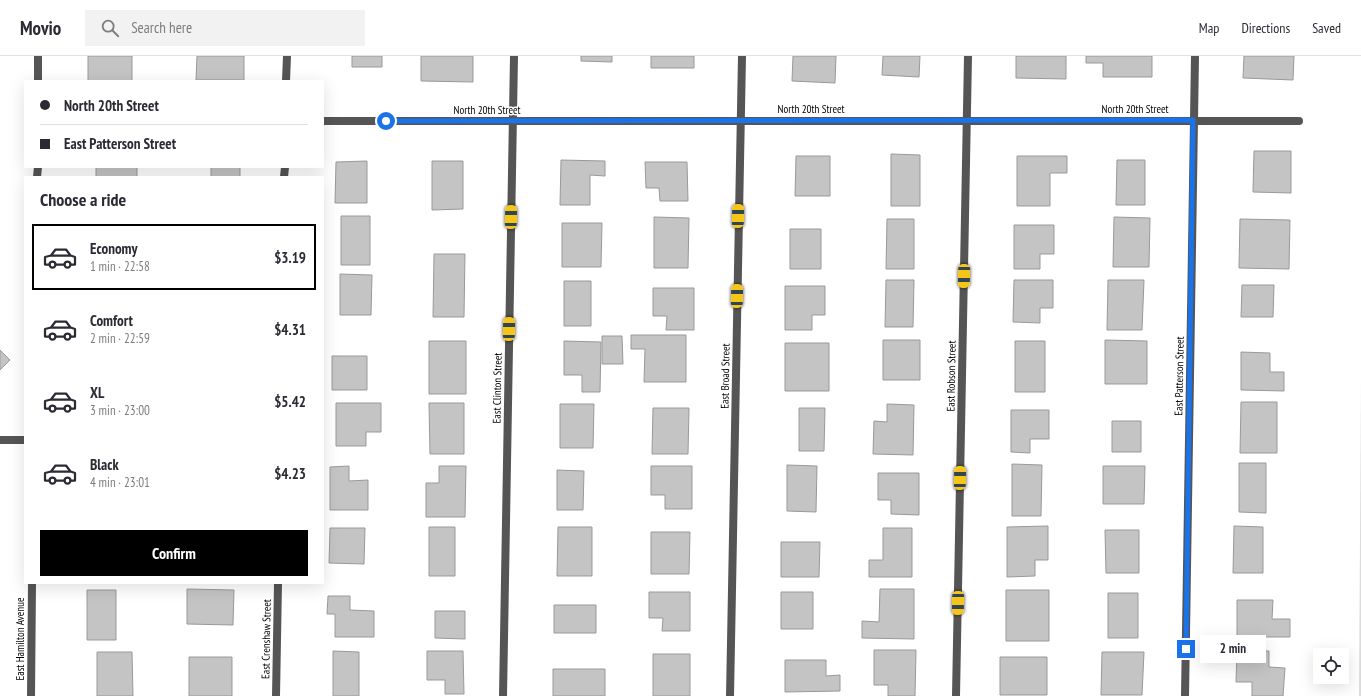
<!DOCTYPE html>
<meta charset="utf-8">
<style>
body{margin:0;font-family:"PT Sans Narrow",sans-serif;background:#f2f2f3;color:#2b2b33;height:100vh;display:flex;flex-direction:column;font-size:15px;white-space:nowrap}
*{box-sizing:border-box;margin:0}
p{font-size:13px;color:#7c7c81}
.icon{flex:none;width:22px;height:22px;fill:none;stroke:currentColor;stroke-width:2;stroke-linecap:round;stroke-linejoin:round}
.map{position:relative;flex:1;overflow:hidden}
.drawer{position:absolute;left:24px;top:120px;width:300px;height:408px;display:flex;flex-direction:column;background:#fff;border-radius:0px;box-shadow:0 4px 16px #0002}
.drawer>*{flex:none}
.banner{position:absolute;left:24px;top:24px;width:300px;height:88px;border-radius:0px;box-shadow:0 4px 16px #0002;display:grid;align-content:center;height:88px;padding:0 16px;background:#fff}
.fabs{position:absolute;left:1313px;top:592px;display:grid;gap:8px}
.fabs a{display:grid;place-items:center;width:36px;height:36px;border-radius:0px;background:#fff;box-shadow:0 4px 16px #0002;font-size:20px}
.end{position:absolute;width:18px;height:18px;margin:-9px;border:5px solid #1a73e8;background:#fff;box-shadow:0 0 0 2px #fff}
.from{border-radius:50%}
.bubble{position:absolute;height:28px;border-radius:0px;background:#fff;box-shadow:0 4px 16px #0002;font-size:13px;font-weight:700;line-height:28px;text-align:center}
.car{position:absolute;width:12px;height:24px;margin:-12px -6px;border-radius:5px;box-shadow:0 0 3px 1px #0007;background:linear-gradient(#f5c518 24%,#345 0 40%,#f5c518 0 76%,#345 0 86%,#f5c518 0)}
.banner b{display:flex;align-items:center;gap:14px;height:38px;font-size:15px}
.banner b+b{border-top:1px solid #e1e1e2}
.banner i{width:10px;height:10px;background:#2b2b33}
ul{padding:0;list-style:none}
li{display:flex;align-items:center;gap:12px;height:66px;margin:0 8px 6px;padding:0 8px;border:2px solid transparent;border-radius:0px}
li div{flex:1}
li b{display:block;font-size:15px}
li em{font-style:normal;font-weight:700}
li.selected{border-color:#000}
li>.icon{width:36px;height:36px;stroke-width:1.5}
h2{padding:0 16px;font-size:18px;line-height:48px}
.cta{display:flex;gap:8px;margin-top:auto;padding:8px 16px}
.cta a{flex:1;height:46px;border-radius:0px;background:#000;color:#fff;font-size:16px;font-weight:700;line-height:46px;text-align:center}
header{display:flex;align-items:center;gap:24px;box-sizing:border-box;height:56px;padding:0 20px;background:#fff;border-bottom:1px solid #e1e1e2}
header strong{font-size:19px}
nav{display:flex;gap:22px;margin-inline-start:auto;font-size:14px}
.search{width:280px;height:36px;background:#f2f2f3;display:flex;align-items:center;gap:10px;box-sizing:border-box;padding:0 14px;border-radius:0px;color:#7c7c81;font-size:15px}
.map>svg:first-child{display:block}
.green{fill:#dcdcdc}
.building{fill:#c4c4c4;stroke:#999}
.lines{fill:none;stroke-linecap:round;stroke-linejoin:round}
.minor{stroke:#555;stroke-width:8}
.route{stroke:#1a73e8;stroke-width:5}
.labels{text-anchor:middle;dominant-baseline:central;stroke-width:3;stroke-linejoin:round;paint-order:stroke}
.street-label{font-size:11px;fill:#000;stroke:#fff}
</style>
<header>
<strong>Movio</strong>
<div class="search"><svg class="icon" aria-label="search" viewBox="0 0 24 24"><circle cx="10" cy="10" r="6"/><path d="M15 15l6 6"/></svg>Search here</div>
<nav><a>Map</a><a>Directions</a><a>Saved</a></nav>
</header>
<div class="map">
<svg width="1361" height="640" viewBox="0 0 1361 640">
<rect width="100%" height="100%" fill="#fff"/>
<path class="green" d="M 1361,323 L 1361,640 L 1359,640 Z"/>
<path class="building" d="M 88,0 L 132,0 L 132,25 L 88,25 Z
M 197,0 L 244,0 L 244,24 L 196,24 Z
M 352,0 L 382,0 L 382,11 L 352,11 Z
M 421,0 L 473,0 L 473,26 L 421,25 Z
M 581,0 L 612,0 L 612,6 L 581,5 Z
M 651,0 L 694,0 L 694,12 L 651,12 Z
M 793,0 L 836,0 L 835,27 L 792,25 Z
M 883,0 L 920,0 L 919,21 L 882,19 Z
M 1016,0 L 1066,0 L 1066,23 L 1016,22 Z
M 1086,0 L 1152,0 L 1152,21 L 1103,21 L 1103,7 L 1086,7 Z
M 1244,0 L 1294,0 L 1293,24 L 1243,22 Z
M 1254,95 L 1291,95 L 1291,137 L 1253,136 Z
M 891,98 L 920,99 L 920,150 L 891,150 Z
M 796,100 L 830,100 L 830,140 L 795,140 Z
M 1017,100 L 1067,100 L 1067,117 L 1050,117 L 1050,150 L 1017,150 Z
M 561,104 L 605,105 L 605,120 L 590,119 L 590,149 L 560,149 Z
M 1117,104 L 1145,104 L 1145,149 L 1116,149 Z
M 367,105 L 367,147 L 335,147 L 336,106 Z
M 432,105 L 463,105 L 463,153 L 432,154 Z
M 645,106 L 687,106 L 688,145 L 660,145 L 659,132 L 646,132 Z
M 96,111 L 137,111 L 137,121 L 96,121 Z
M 211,111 L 240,111 L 240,121 L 211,121 Z
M 341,160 L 370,160 L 370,209 L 341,209 Z
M 654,161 L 689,162 L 688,212 L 654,212 Z
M 1114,161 L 1150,162 L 1149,211 L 1113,211 Z
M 887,163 L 914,163 L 914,213 L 886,213 Z
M 1240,163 L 1290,164 L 1289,213 L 1239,212 Z
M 562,167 L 602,167 L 601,211 L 562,211 Z
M 1014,169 L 1054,169 L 1054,198 L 1040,198 L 1040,213 L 1014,213 Z
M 790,173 L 821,173 L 821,213 L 790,213 Z
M 434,198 L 465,198 L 464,261 L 433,261 Z
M 340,218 L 372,219 L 371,259 L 340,259 Z
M 886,224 L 914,224 L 913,271 L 885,271 Z
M 1014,224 L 1053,224 L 1053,252 L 1040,252 L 1040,267 L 1013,266 Z
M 1108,224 L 1144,224 L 1142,274 L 1107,274 Z
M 564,225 L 591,225 L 591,270 L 564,270 Z
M 1242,229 L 1274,229 L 1273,261 L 1241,261 Z
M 785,230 L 825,230 L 825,259 L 812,259 L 812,274 L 785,274 Z
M 653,232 L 694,232 L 694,274 L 666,274 L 667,260 L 653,260 Z
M 631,279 L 686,279 L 686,326 L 644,326 L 645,293 L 631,293 Z
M 602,280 L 622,280 L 623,308 L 602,308 Z
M 883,284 L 920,284 L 920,324 L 883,324 Z
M 1105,284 L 1147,285 L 1147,328 L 1105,328 Z
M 429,285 L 466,285 L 466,338 L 429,338 Z
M 564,285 L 601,286 L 600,336 L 582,336 L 582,319 L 564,319 Z
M 1015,285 L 1045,285 L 1045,336 L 1015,336 Z
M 785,287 L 829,287 L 829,335 L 785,335 Z
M 0,294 L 10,304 L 0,314 Z
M 1241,296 L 1270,297 L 1270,316 L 1284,316 L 1284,335 L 1241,334 Z
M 332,300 L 367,300 L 367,334 L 332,334 Z
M 1241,346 L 1277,346 L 1277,397 L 1240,397 Z
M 336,347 L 381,347 L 381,376 L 366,376 L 366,390 L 336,390 Z
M 429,347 L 464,347 L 464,398 L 430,398 Z
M 560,348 L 594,348 L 593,392 L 560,392 Z
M 887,348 L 914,349 L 913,399 L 873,398 L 874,365 L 887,366 Z
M 653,352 L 689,352 L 688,398 L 652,398 Z
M 799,352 L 825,352 L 824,395 L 799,395 Z
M 1011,354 L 1049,354 L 1049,383 L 1030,383 L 1030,397 L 1011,396 Z
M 1112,365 L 1141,365 L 1141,396 L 1112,396 Z
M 1239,407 L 1266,407 L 1266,457 L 1239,456 Z
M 1012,408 L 1042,409 L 1041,460 L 1012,460 Z
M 787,409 L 817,410 L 816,456 L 787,455 Z
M 349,410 L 349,425 L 368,424 L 368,454 L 330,454 L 330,411 Z
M 439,410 L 466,410 L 465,461 L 426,461 L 426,427 L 439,427 Z
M 651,410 L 692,410 L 692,453 L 665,453 L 665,439 L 651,439 Z
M 1103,410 L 1145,410 L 1144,448 L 1103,448 Z
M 557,414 L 584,415 L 583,454 L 557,454 Z
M 878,417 L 919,417 L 919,459 L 891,458 L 891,444 L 878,444 Z
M 1048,470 L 1048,504 L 1035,504 L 1035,520 L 1007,521 L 1007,471 Z
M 1234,470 L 1263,471 L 1263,517 L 1233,517 Z
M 429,471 L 455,471 L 455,520 L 429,520 Z
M 558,471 L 592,471 L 592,520 L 557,520 Z
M 330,472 L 365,472 L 364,508 L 329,507 Z
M 883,472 L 912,472 L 912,521 L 869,521 L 869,504 L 883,504 Z
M 1105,474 L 1139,474 L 1139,517 L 1106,517 Z
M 651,476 L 690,476 L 689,518 L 651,518 Z
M 781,486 L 820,486 L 819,521 L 781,521 Z
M 187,533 L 234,534 L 233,569 L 187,568 Z
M 880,533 L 914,533 L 914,583 L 862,582 L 862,565 L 879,566 Z
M 87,534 L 116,534 L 116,584 L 87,584 Z
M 1006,534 L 1049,534 L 1049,585 L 1006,585 Z
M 649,536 L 690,536 L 690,575 L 662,575 L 663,562 L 649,562 Z
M 781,536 L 813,536 L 813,573 L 781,573 Z
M 1108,537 L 1138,537 L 1138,582 L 1108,582 Z
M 328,540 L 350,540 L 350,554 L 374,555 L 374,581 L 335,581 L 335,558 L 327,558 Z
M 1237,544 L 1273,544 L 1272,563 L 1290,563 L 1290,581 L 1237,581 Z
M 554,549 L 596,549 L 596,577 L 554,577 Z
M 435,555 L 465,555 L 465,583 L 435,582 Z
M 874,594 L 916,594 L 915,640 L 888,640 L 888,629 L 874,629 Z
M 1237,594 L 1269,595 L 1269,611 L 1285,612 L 1283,640 L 1252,640 L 1252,626 L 1236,626 Z
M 333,595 L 359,596 L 359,640 L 333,640 Z
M 427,595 L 463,595 L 464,638 L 445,638 L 445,624 L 427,624 Z
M 97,596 L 132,596 L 133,640 L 97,640 Z
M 1102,596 L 1144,596 L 1142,639 L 1101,639 Z
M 653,598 L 690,598 L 690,640 L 653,640 Z
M 189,601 L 232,601 L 232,640 L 189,640 Z
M 1000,601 L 1047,601 L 1047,639 L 1000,639 Z
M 785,604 L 826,604 L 826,620 L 840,619 L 840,635 L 785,636 Z
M 553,613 L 605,613 L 605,640 L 553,640 Z"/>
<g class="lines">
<path class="minor" d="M 38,25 L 38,0
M 286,25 L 287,0
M 323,65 L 1299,65
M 37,121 L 38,111
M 284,121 L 285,111
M 0,384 L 25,384
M 31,640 L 32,527
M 276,640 L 278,527
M 503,640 L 514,0
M 730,640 L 742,0
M 956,640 L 968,0
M 1185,640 L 1195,0"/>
</g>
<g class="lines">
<path class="route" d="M 386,65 L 1193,64 L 1186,593"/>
</g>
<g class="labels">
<g class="street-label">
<text x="811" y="53">North 20th Street</text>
<text x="1135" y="53">North 20th Street</text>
<text x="487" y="54">North 20th Street</text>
<text transform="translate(725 320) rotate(-89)">East Broad Street</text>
<text transform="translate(951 320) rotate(-89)">East Robson Street</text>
<text transform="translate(1179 320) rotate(-89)">East Patterson Street</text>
<text transform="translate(497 332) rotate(-89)">East Clinton Street</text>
<text transform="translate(20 583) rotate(-90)">East Hamilton Avenue</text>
<text transform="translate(266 583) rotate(-89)">East Crenshaw Street</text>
</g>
</g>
</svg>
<div class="fabs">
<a><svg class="icon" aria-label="locate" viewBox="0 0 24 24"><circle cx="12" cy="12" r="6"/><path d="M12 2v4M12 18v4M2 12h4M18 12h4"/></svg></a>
</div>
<i class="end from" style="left:386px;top:65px"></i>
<i class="end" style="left:1186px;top:593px"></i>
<div class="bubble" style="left:1200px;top:579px;width:66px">2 min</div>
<i class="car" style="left:738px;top:160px;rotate:1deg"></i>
<i class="car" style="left:511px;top:161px;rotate:1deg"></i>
<i class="car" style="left:964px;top:220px;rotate:181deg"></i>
<i class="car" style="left:737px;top:240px;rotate:1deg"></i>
<i class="car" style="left:509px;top:273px;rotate:1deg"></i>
<i class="car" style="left:960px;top:422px;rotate:1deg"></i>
<i class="car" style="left:958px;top:547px;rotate:181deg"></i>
<div class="banner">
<b><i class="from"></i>North 20th Street</b>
<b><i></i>East Patterson Street</b>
</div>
<section class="drawer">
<h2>Choose a ride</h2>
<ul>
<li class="selected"><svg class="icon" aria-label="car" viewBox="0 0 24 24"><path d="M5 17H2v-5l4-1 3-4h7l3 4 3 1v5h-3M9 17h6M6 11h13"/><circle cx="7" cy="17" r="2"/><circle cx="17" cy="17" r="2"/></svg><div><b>Economy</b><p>1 min · 22:58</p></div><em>$3.19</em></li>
<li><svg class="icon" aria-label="car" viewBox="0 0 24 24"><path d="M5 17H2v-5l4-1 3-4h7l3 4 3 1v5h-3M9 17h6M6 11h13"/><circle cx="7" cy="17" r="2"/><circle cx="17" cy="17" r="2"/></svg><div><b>Comfort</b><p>2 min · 22:59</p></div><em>$4.31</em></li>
<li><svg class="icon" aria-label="car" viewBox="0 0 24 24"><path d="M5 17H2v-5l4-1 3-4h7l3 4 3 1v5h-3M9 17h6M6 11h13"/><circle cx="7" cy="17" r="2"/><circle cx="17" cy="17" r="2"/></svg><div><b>XL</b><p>3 min · 23:00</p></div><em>$5.42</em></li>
<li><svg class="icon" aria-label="car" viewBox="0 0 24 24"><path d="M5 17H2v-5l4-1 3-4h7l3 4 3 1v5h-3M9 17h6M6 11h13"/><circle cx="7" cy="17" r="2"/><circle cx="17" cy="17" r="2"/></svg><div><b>Black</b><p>4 min · 23:01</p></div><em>$4.23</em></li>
</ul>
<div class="cta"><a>Confirm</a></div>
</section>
</div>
